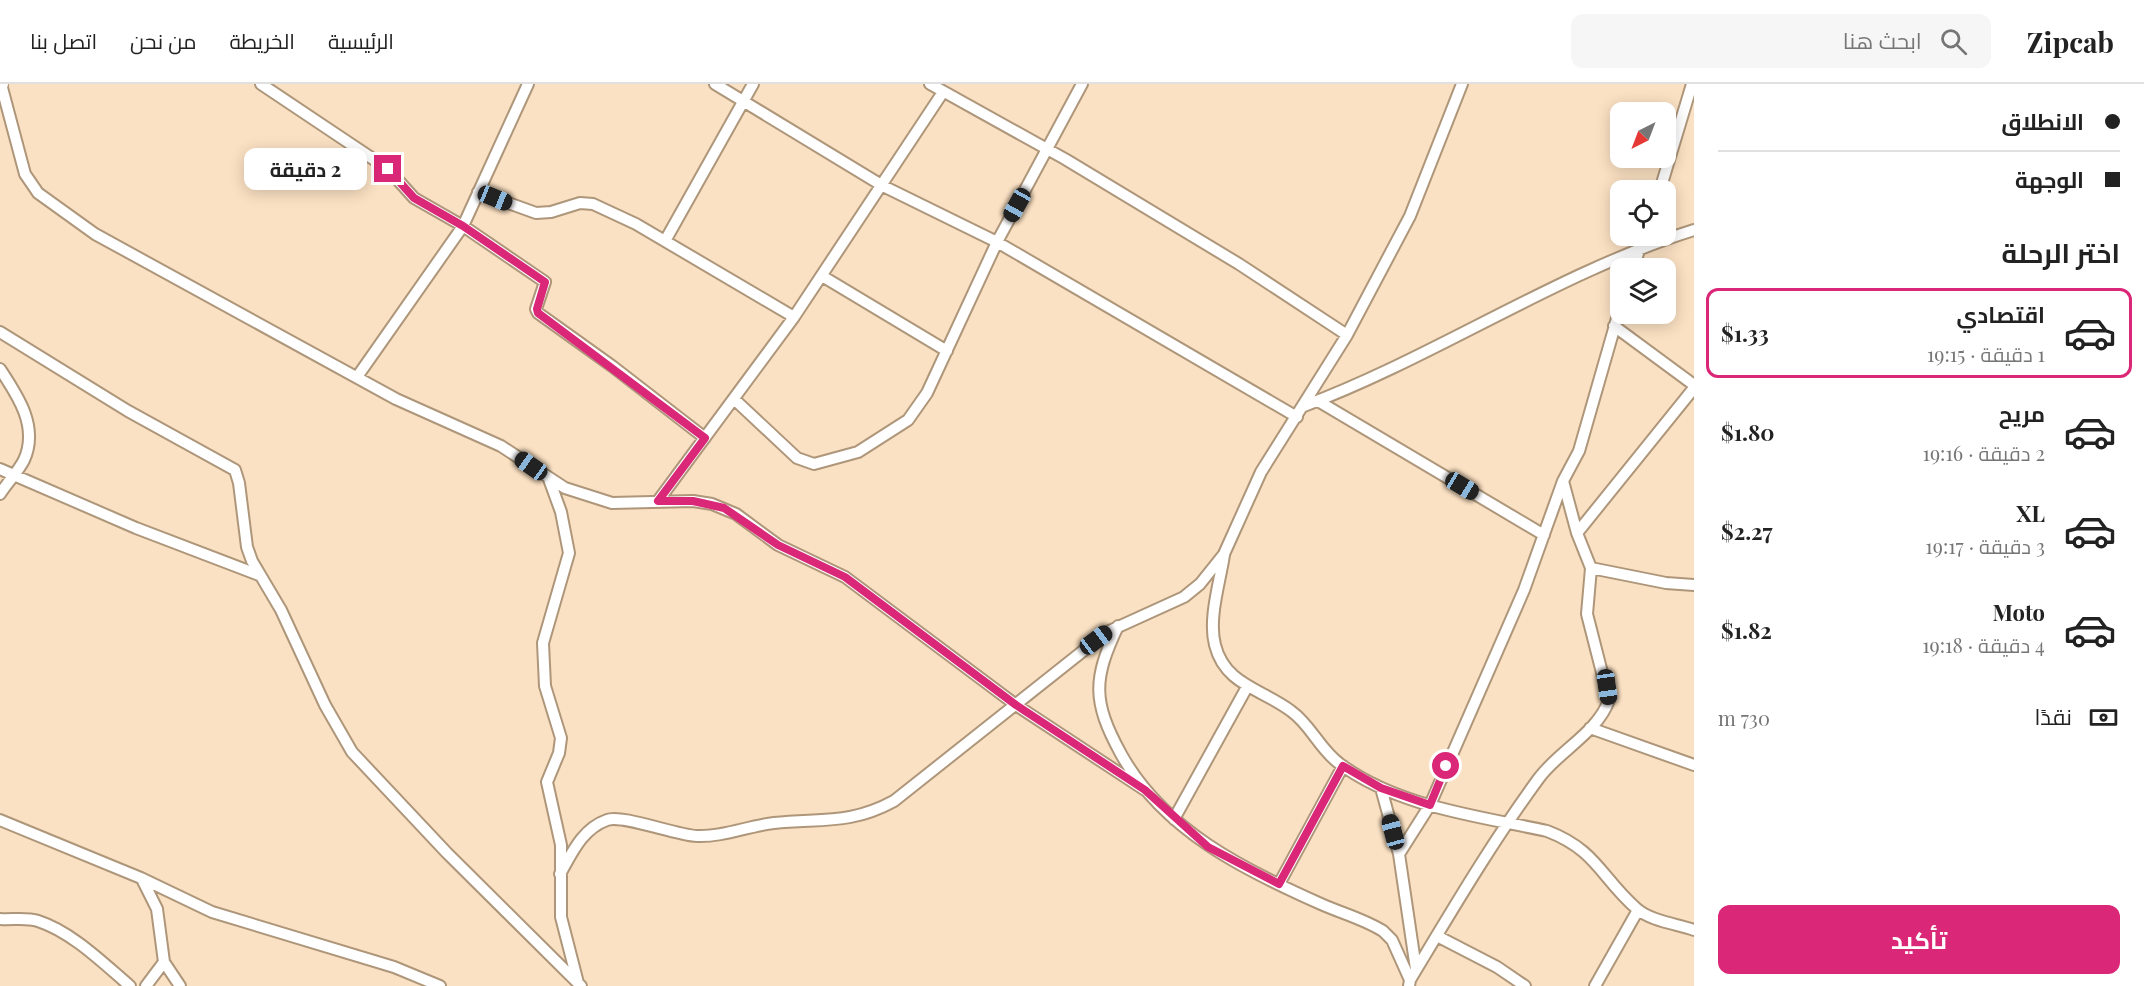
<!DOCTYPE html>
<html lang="ar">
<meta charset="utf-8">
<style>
body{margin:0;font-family:"Playfair Display",Cairo,serif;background:#f6f6f6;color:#222;direction:rtl;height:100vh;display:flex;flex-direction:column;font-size:22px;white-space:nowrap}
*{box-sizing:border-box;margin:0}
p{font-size:20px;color:#767676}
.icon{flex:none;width:33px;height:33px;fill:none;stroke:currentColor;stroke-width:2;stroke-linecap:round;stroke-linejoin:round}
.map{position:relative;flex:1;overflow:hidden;direction:ltr}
.side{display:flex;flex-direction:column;background:#fff;width:450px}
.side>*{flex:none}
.guide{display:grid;align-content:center;height:132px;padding:0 24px;background:#fff}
.needle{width:39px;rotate:222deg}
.controls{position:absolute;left:1610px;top:18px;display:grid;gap:12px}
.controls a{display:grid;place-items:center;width:66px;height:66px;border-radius:12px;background:#fff;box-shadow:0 3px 15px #0003;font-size:30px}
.end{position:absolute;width:27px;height:27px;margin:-14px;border:8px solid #db2777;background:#fff;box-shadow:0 0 0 3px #fff}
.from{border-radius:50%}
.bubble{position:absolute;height:42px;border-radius:12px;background:#fff;box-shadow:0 3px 15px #0003;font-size:20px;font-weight:700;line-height:42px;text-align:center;direction:rtl}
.car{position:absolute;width:18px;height:36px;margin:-18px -9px;border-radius:8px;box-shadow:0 0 4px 2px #0007;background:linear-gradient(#222 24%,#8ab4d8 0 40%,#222 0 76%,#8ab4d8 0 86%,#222 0)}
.guide b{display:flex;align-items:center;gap:21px;height:57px;font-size:22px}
.guide b+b{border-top:2px solid #e0e0e0}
.guide i{width:15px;height:15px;background:#222}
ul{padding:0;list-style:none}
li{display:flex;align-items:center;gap:18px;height:90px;margin:0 12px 9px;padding:0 12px;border:3px solid transparent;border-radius:12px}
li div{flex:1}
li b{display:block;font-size:22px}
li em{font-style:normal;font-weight:700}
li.on{border-color:#db2777}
li>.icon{width:54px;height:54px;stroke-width:1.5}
h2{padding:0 24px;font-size:27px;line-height:72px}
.pay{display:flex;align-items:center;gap:15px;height:66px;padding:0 24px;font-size:22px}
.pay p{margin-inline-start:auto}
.cta{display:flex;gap:12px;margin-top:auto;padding:12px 24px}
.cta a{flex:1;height:69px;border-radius:12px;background:#db2777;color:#fff;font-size:24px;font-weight:700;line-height:69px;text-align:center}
header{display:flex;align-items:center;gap:36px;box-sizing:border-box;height:84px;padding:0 30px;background:#fff;border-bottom:2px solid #e0e0e0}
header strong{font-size:28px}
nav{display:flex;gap:33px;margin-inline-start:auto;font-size:21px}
.search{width:420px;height:54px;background:#f6f6f6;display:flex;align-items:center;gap:15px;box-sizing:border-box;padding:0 21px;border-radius:12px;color:#767676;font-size:22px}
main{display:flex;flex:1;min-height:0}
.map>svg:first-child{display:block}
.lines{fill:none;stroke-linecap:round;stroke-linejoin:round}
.minor-casing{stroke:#ae967a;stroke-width:14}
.tertiary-casing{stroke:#ae967a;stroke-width:16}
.minor{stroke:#fff;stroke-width:10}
.tertiary{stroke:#fff;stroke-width:14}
.route{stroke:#db2777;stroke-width:8}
</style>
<header>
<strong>Zipcab</strong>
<div class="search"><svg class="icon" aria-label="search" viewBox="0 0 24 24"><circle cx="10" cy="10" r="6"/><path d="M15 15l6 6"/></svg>ابحث هنا</div>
<nav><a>الرئيسية</a><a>الخريطة</a><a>من نحن</a><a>اتصل بنا</a></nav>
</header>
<main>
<section class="side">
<div class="guide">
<b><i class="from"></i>الانطلاق</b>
<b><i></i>الوجهة</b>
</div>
<h2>اختر الرحلة</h2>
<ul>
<li class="on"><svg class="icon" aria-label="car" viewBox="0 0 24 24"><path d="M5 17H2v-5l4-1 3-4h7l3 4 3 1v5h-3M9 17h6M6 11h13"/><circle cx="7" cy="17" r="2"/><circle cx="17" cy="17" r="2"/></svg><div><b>اقتصادي</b><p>1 دقيقة · 19:15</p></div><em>$1.33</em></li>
<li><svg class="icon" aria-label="car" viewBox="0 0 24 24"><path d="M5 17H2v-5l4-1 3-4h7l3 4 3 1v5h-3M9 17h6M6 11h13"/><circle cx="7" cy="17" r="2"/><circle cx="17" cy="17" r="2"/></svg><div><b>مريح</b><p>2 دقيقة · 19:16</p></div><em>$1.80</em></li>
<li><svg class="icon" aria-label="car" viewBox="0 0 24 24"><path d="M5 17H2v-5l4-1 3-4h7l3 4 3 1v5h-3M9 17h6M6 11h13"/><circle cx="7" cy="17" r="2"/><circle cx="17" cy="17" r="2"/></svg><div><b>XL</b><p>3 دقيقة · 19:17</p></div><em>$2.27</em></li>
<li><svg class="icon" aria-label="car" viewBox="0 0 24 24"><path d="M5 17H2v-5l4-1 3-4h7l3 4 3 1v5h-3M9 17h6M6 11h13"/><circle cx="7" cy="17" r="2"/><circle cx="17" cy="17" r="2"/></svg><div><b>Moto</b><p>4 دقيقة · 19:18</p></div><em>$1.82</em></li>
</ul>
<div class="pay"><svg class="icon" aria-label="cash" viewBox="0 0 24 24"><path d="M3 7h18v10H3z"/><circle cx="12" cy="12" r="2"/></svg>نقدًا<p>730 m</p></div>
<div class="cta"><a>تأكيد</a></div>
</section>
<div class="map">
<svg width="1694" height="902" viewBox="0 0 1694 902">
<rect width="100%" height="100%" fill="#fbe1c3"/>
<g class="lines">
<g class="minor-casing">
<path id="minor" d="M 1,0 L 25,90 L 38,109 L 95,150 L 396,315 L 501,362 L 565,404 L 612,419 L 693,417 L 712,420 L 736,430 L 778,461 L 845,493 L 1016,621 L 1145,706
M 261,0 L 388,85 L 414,114 L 463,142 L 545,198 L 536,225 L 538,229 L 612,282 L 705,354
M 715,0 L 883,102 L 997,158 L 1297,333
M 930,0 L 1065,75 L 1239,180 L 1347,251
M 1660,106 L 1692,0
M 478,108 L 536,129 L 551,128 L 580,119 L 593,120 L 636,140 L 794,233
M 665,157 L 753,0
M 1633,184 L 1644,152
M 822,192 L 947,267
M 1614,242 L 1694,301
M 0,248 L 128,327 L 235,386 L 239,399 L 247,463 L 252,477 L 281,526 L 325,621 L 352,668 L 447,769 L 581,902
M 0,285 C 18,312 39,343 24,376 C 18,388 7,399 0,410
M 357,293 L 463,142 L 528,0
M 734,315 L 797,374 L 814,380 L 858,368 L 908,336 L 927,309 L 997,158 L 1082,0
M 1318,317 L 1544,451
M 1304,322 C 1437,272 1559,188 1694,146
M 0,385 L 136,444 L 259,491
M 549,395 L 561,428 L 569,469 L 543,559 L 545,602 L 561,654 L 559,669 L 547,698 L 561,761 L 561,833 L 578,899
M 658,417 L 794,233 L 943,8
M 1577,449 L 1694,304
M 1224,471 C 1220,498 1208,534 1215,561 C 1225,601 1262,605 1291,627 C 1311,641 1320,666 1340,680 C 1398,723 1478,732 1547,747 C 1597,766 1601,794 1637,825 C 1651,837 1677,840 1694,846
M 1591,484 L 1666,499 L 1694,501
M 1118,542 C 1093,595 1092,617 1121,670 C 1163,746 1244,786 1321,820 C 1341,829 1364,835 1383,847 L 1392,856 L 1410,896
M 1590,644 L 1694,681
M 1381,704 L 1399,770 L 1416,885
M 1174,735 L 1247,603
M 0,736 L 141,794 L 212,828 L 394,883 L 440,902
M 1399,770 L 1430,721 L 1524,506 L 1563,397 L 1579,367 L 1620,224
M 560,790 C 572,769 582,745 607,736 C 622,730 675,751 697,752 C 723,753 748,742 774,739 C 821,734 850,741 894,717 L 1107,548 L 1184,513 L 1200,500 L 1224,470 L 1261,388 L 1347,251 L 1410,132 L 1462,0
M 142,795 L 157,825 L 164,878 L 180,902
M 1279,800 L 1343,682
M 0,835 C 12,836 26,833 38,837 C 72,848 103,879 130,902
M 1437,852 L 1497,883 L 1525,902
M 146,902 L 164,878
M 1409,902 L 1410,896 C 1451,828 1492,758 1539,694 C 1559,667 1598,648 1609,616 L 1587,530 L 1591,484 L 1577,449 L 1563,397
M 1595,902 L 1638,826"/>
</g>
<g class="tertiary-casing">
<path id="tertiary" d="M 0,1 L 1,0"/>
</g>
<use href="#minor" class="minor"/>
<use href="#tertiary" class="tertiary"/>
</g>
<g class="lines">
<path class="route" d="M 388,85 L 414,114 L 463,142 L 545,198 L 537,225 L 538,229 L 705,354 L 658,417 L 693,417 L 724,424 L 778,461 L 845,493 L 1016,621 L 1145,706 L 1208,763 L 1279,800 L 1343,682 L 1381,704 L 1430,721 L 1446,682"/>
</g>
</svg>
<div class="controls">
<a><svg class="needle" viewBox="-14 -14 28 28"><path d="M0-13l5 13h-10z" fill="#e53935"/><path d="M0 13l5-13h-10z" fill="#767676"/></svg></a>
<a><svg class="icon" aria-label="locate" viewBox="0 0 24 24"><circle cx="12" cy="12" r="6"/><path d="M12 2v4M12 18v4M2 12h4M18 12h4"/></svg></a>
<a><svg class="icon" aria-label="layers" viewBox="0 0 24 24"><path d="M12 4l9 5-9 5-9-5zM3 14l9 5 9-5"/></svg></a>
</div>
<i class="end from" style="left:1446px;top:682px"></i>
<i class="end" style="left:388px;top:85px"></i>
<div class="bubble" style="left:244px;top:64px;width:123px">2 دقيقة</div>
<i class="car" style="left:495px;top:114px;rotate:112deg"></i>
<i class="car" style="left:1017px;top:121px;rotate:209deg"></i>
<i class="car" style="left:531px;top:382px;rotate:305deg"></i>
<i class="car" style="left:1462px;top:402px;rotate:121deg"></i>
<i class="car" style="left:1096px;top:556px;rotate:53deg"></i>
<i class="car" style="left:1607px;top:603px;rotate:172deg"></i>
<i class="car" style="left:1393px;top:748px;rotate:345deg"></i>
</div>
</main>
